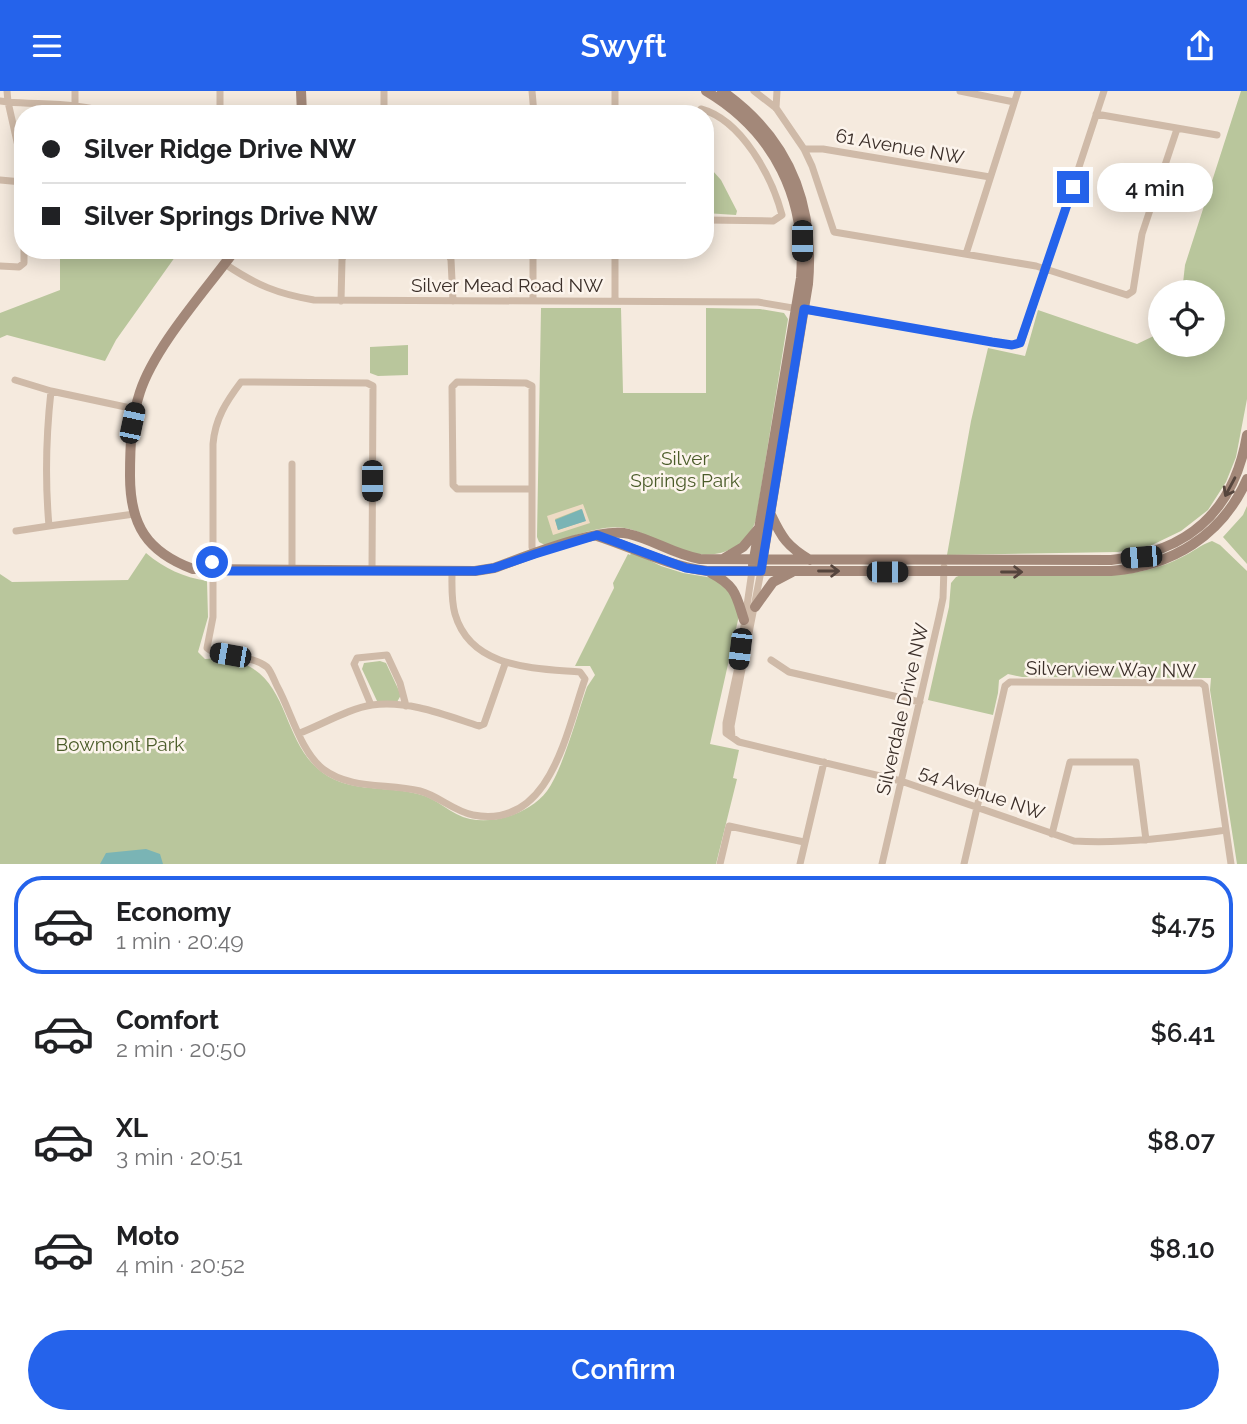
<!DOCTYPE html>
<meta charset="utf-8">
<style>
body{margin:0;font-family:Raleway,sans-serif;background:#f6f6f6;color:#202124;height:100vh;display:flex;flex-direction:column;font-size:26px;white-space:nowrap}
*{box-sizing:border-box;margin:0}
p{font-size:23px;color:#757577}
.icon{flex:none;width:38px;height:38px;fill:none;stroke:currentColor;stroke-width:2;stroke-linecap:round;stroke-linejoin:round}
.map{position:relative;height:773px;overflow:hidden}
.side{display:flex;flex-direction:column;background:#fff;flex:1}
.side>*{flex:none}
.top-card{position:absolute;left:14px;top:14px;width:700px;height:154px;border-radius:28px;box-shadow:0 4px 18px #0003;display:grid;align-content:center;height:154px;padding:0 28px;background:#fff}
.tools{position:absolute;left:1148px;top:189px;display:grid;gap:14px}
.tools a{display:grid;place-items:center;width:77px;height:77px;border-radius:50%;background:#fff;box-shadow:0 4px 18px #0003;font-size:35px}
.end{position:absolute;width:32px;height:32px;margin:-16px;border:9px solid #2563eb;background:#fff;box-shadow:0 0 0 4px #fff}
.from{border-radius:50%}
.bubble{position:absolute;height:49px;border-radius:24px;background:#fff;box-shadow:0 4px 18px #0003;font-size:23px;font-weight:600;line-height:49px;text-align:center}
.car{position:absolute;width:21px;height:42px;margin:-21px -10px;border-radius:9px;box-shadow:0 0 5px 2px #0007;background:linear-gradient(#222 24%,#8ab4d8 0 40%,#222 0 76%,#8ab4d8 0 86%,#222 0)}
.top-card b{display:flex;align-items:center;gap:24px;height:66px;font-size:26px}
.top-card b+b{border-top:2px solid #e0e0e0}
.top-card i{width:18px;height:18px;background:#202124}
ul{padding:12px 0 0;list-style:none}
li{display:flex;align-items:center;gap:21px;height:98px;margin:0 14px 10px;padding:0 14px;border:4px solid transparent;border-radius:28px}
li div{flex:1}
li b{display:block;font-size:26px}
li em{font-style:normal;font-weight:600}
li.active{border-color:#2563eb}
li>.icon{width:63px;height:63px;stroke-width:1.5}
.action{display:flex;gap:14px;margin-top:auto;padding:14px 28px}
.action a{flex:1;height:80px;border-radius:42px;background:#2563eb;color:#fff;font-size:28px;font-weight:600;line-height:80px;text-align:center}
header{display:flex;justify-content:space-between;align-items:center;height:91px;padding:0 28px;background:#2563eb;color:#fff;font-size:32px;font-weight:600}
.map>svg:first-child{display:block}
.green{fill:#b9c69c}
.plaza{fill:#eedbc4;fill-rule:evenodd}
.water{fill:#7ab4b5}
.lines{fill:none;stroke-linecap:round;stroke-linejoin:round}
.street{stroke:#cfbaa8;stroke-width:7}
.secondary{stroke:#a38879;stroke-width:10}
.oneway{stroke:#55453d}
.route{stroke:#2563eb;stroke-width:9}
.labels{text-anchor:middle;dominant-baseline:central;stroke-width:5;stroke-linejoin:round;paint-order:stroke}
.street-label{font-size:19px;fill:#3b2f29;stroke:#fcf4ec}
.park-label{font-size:19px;fill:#4b5c2a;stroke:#fcf4ec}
</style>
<header><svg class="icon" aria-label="menu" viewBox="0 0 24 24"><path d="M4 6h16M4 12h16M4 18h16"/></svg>Swyft<svg class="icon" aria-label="share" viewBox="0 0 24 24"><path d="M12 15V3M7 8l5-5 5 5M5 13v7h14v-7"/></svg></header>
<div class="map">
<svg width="1247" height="773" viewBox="0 0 1247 773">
<rect width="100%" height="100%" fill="#f5eade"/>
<path class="green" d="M 1241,0 L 1247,0 L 1247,308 L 1236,366 L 1226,391 L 1208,419 L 1181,440 L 1152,454 L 1118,461 L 947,464 L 971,330 L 988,257 L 1025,265 L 1038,219 L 1137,253 L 1160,242 L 1160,254 L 1213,254 L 1213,201 L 1182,201 L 1185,174 Z
M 705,71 L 721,89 L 737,120 L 736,124 L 705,122 Z
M 60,159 L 180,159 L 116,249 L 105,270 L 7,244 L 0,247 L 0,222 L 60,199 Z
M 541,217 L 621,217 L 623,302 L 706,302 L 706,217 L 760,218 L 784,222 L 788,228 L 756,429 C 744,464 708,470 675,458 C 658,452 643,440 625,437 C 599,433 570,447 545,454 L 539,451 L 537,446 Z
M 408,254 L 408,284 L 378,285 L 370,282 L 370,256 Z
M 1247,415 L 1247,473 L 1223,446 L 1243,424 Z
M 1212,450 L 1220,454 L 1247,480 L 1247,773 L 1237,773 L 1210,599 L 1211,587 L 1022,586 L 1008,583 L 999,589 L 998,602 L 993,624 L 928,609 L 949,516 L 951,492 L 956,486 L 961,484 L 1118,484 C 1140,481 1162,477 1182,466 C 1193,461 1200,454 1212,450 Z
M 632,461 L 661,475 L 683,482 L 713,487 L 729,497 L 739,521 L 738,529 L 710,653 L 739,659 L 733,687 L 737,688 L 716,773 L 0,773 L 0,483 L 12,491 L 128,489 L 146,462 C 165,478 183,486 207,490 L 208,526 L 198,561 L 205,568 C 211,568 216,566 221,566 C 228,566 235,569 242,572 C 288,590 283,647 317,677 C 345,703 383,694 418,703 C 437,707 451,724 470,728 C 497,733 530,722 547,700 C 563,678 577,624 587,596 L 595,584 L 590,575 L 575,575 L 614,497 L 613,492 L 628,463 L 630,464 Z
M 380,570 L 386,572 L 401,604 L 397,611 L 377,610 L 362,578 L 364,572 Z"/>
<path class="plaza" d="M 583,413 L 590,432 L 553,444 L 547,425 ZM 581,418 L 585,430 L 558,439 L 555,428 Z"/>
<path class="water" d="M 582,418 L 586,430 L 558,439 L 555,429 Z
M 146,758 L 160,763 L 163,773 L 100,773 L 106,762 Z"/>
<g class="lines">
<path class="street" d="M 7,0 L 8,11 C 42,14 79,11 112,23
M 75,0 L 75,15
M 220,0 L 220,23
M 532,0 L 534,23
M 615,0 L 615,23
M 754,0 L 776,17 L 804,58 L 812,75 L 834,141 L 1036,175 L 1127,204 L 1133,200 L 1142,143 L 1177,38
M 960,0 L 1014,11
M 0,10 L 8,11 L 22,73 L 23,117
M 776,17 L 777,0
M 384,23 L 384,0
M 697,23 L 701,18 C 742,29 772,86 782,124 L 773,130 L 705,129
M 1096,23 L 1217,44
M 804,58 L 823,58 L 990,86
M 0,89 L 22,91
M 447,159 L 451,169 L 453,210
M 533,159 L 533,210
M 966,163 L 1018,0
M 225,173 C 256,194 278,203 314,209 L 758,211 L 1012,254 L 1021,252 L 1104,0
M 0,175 L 19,176 L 24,172 L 24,159
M 341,210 L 342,169 L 345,159
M 615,210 L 615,159
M 15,289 L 51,300
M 457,291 L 526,292 L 532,295 L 532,398 L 457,398 L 453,394 L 452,296 Z
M 532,398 L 532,456 L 535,463
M 134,423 L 49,435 C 45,390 46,345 51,300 L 135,318
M 16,440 L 49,435
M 292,479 L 292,373
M 372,480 L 373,295 L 367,292 L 241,291 C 226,311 215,328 213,353 L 213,526 L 207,557 C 223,570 250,562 267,576 C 271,580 274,589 277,595 C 291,620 300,660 323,678 C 351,699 387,692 420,700 C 439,705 453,720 473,724 C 550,739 566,642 585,588 L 580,581 C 534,577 471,578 455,523 C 451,509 452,495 452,480
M 752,480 L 738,576 L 726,632 L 726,642 L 739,651 L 901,690 L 1074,750 C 1125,753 1176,746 1226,739
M 771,569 L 789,581 L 920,611
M 371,614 L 354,573 L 357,567 L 387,564 L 400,592 L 406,615
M 300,642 C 321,634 350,617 372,614 C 409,609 445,624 479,635 L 484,633 L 505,573
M 732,646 L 731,635 L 761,480
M 1052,743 L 1070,671 L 1136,671 L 1146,749
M 720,773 L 729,735 L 804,751
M 800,773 L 824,671
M 882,773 L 939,526 L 943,507 L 944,476
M 964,773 L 1005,595 L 1010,591 L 1201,592 L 1205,595 L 1231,773"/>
<path class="secondary" d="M 301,0 L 302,23
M 706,0 C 775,41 807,108 801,187 L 753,474
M 722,0 C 789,47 815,112 808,193 L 762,472
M 235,159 C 206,199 155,255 140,301 C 131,328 130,356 130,385 C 130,434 147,461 193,478 L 475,480 L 494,477 C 525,466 599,435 629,443 C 654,449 673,463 700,468 L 1111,469 C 1188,461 1234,421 1247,344
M 771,424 C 782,447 787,455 810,469
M 597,445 C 634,457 668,475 707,480 L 1111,480 C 1172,475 1222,445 1247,388
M 723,468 L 743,456 L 759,437
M 711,482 C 736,495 736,504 744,529
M 755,516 L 773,491 L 792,481"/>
</g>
<defs><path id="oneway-shaft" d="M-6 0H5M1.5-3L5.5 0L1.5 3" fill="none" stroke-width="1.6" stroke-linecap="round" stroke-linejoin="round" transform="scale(1.75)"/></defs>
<g class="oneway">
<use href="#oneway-shaft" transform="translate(1230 396) rotate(118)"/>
<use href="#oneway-shaft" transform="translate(829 480)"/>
<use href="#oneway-shaft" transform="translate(1012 481)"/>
</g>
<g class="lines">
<path class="route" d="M 212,471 L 212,480 L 475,480 L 494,477 L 535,463 L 597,444 L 686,477 L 707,480 L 761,480 L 804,218 L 992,251 L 1012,254 L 1020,252 L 1073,96"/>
</g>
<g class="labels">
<g class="street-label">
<text transform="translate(900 55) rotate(10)">61 Avenue NW</text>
<text x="507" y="194">Silver Mead Road NW</text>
<text transform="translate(1111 578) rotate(1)">Silverview Way NW</text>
<text transform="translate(902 618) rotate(-77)">Silverdale Drive NW</text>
<text transform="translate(982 701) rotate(19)">54 Avenue NW</text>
</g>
<g class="park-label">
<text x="685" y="367">Silver<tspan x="685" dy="22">Springs Park</tspan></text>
<text x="120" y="653">Bowmont Park</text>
</g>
</g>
</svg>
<div class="tools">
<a><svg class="icon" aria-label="locate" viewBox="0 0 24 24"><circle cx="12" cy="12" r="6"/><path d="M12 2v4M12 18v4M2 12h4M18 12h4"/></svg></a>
</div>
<i class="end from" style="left:212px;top:471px"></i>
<i class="end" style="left:1073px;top:96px"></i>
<div class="bubble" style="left:1097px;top:72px;width:116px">4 min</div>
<i class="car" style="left:802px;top:150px;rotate:180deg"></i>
<i class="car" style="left:132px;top:332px;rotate:12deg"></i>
<i class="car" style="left:372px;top:390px;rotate:180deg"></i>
<i class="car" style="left:1141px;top:466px;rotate:265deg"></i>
<i class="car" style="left:887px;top:481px;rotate:90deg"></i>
<i class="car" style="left:740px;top:558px;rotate:187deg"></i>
<i class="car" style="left:230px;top:564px;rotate:280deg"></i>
<div class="top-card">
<b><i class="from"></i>Silver Ridge Drive NW</b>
<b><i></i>Silver Springs Drive NW</b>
</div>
</div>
<section class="side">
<ul>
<li class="active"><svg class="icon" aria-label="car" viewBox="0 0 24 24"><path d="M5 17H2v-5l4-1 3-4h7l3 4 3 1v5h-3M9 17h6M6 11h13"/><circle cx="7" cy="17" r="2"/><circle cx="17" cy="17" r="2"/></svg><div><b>Economy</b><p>1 min · 20:49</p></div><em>$4.75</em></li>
<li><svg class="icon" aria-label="car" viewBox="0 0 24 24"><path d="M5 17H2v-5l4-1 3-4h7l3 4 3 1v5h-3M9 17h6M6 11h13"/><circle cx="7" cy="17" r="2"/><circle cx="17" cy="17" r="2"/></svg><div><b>Comfort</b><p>2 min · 20:50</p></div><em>$6.41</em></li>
<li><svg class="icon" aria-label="car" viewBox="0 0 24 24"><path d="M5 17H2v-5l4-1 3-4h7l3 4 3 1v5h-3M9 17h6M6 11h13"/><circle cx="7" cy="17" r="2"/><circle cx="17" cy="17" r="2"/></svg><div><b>XL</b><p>3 min · 20:51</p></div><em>$8.07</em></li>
<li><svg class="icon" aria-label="car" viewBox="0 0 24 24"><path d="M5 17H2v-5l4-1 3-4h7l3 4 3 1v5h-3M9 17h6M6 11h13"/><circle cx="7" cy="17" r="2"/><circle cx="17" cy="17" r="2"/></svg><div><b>Moto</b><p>4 min · 20:52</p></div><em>$8.10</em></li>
</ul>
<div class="action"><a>Confirm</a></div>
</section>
